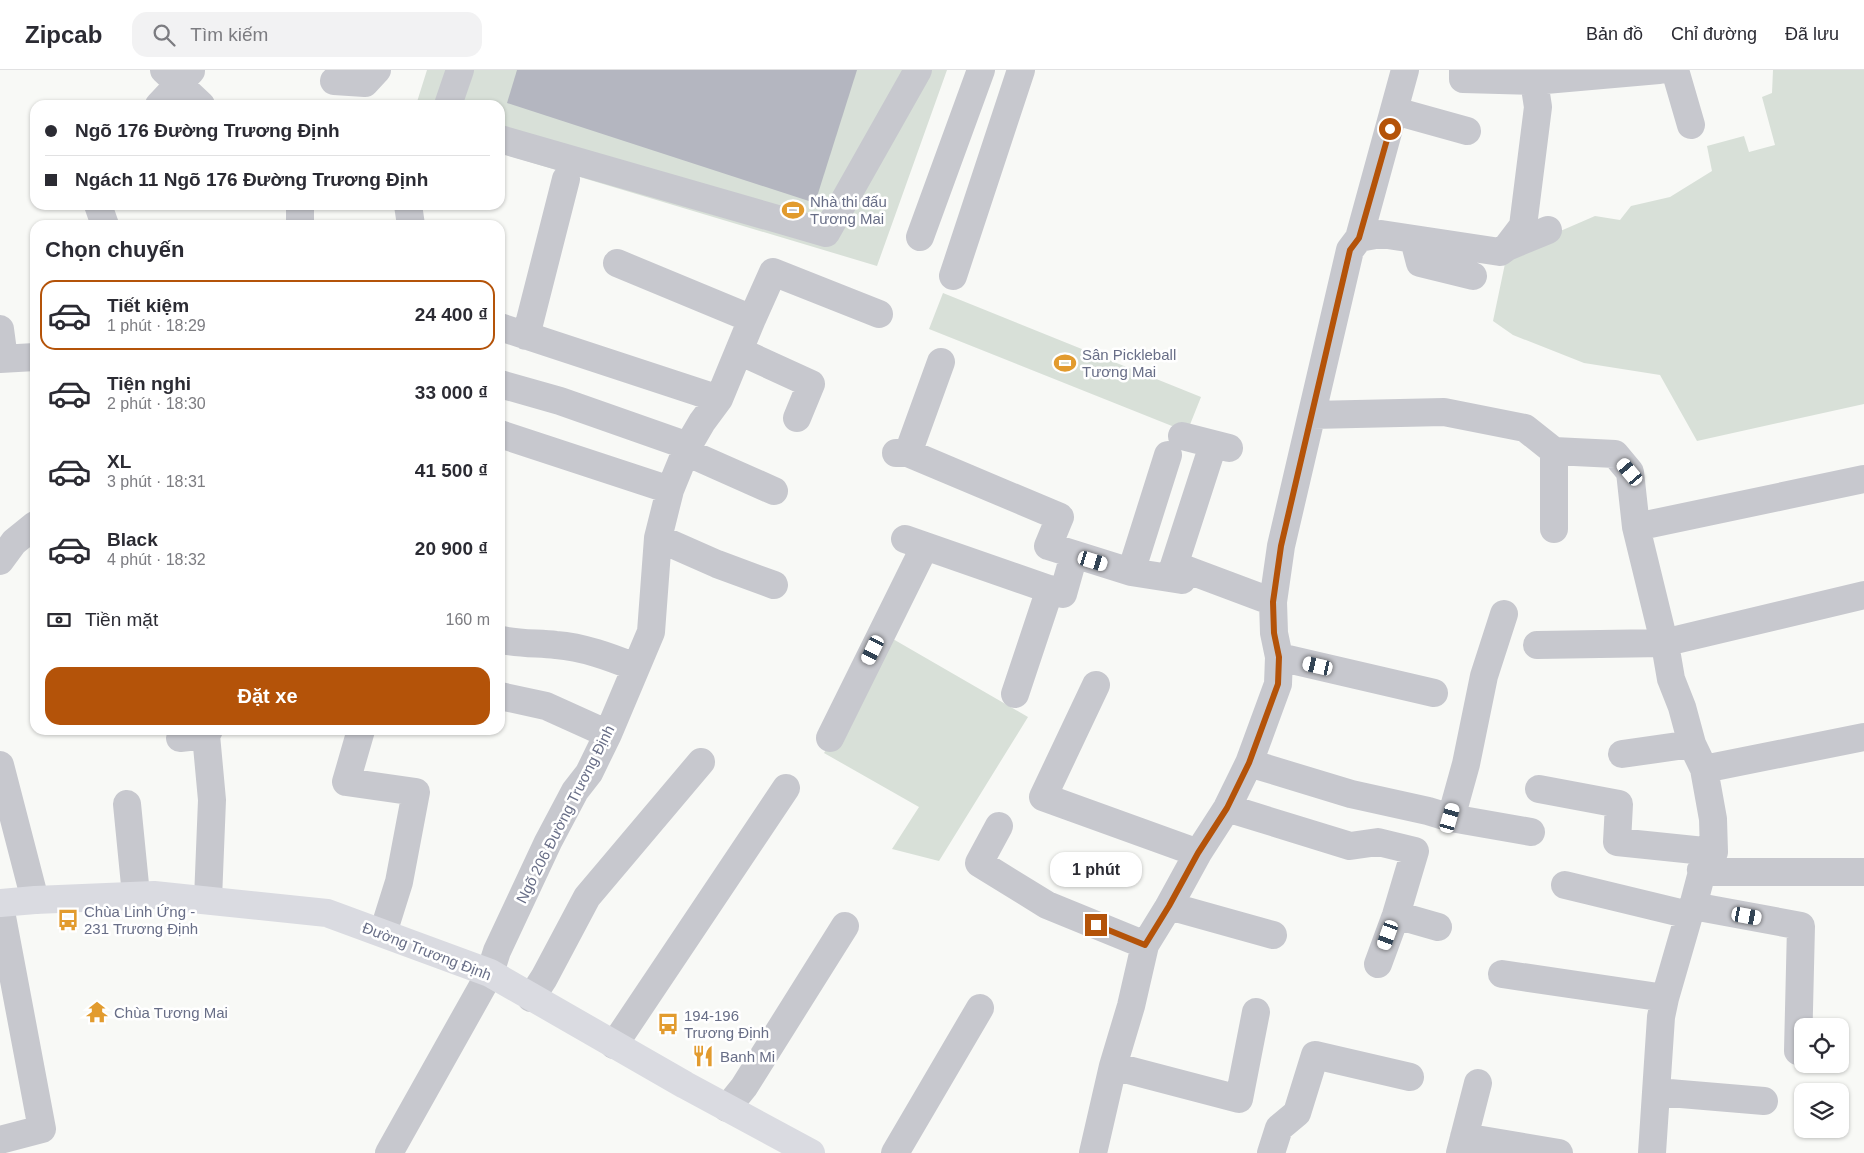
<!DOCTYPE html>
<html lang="vi">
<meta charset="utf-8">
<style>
body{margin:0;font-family:Helvetica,sans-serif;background:#f2f2f3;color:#2b2b33;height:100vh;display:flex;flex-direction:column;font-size:19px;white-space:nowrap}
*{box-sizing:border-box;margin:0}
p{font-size:16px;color:#7c7c81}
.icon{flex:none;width:28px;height:28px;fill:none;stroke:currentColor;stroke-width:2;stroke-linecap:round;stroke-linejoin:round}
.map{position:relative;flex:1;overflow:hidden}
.drawer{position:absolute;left:30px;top:150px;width:475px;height:515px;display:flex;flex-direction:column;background:#fff;border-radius:15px;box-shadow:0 1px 4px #0004}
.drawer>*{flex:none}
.top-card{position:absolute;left:30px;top:30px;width:475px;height:110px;border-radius:15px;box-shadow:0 1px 4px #0004;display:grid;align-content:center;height:110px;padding:0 15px;background:#fff}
.buttons{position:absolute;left:1794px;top:948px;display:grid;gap:10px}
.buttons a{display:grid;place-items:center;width:55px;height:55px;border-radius:10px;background:#fff;box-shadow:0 1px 4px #0004;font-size:25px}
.end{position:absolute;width:22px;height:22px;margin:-11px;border:6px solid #b45309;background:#fff;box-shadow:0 0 0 2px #fff}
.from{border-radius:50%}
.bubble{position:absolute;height:35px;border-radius:15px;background:#fff;box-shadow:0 1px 4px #0004;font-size:16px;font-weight:800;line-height:35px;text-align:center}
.car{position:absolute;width:15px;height:30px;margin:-15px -8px;border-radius:6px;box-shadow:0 0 4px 1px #0007;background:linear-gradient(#fff 24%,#345 0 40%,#fff 0 76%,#345 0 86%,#fff 0)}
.top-card b{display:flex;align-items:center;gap:18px;height:48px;font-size:19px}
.top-card b+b{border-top:1px solid #e1e1e2}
.top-card i{width:12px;height:12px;background:#2b2b33}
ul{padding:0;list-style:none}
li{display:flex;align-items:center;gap:15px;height:70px;margin:0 10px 8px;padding:0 5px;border:2px solid transparent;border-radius:15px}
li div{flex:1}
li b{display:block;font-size:19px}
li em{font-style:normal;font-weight:800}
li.on{border-color:#b45309}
li>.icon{width:45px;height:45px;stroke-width:1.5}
h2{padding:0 15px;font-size:22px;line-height:60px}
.pay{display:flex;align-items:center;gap:12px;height:55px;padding:0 15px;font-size:19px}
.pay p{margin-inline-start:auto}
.action{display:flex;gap:10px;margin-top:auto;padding:10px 15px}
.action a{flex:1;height:58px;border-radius:15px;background:#b45309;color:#fff;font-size:20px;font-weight:800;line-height:58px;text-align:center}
header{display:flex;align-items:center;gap:30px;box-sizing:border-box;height:70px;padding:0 25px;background:#fff;border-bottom:1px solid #e1e1e2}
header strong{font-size:24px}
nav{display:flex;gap:28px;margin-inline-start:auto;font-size:18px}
.search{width:350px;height:45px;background:#f2f2f3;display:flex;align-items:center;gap:12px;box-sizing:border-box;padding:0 18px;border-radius:15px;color:#7c7c81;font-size:19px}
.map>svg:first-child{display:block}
.green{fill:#d8e0d8}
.building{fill:#b4b6c0}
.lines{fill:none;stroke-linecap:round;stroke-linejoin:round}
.minor{stroke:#c7c8ce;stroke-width:28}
.major{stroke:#dadbe1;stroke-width:28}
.route{stroke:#b45309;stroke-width:6}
.labels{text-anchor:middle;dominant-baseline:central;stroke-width:5;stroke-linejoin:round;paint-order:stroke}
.poi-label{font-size:15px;fill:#686e87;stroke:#fff;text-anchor:start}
.street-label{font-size:15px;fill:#686e87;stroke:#fff}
</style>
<header>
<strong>Zipcab</strong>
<div class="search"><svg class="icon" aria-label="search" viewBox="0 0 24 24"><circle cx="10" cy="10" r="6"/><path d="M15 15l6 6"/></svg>Tìm kiếm</div>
<nav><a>Bản đồ</a><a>Chỉ đường</a><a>Đã lưu</a></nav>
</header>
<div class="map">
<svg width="1864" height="1083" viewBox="0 0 1864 1083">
<rect width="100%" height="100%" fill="#f8f9f6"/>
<path class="green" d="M 427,0 L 947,0 L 877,196 L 500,83 L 500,35 L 416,35 Z
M 1773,0 L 1864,0 L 1864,334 L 1697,371 L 1660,305 L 1584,293 L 1513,265 L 1493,251 L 1507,184 L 1595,146 L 1620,150 L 1631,136 L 1670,127 L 1712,101 L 1707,76 L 1744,66 L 1749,82 L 1775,75 L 1762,27 L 1772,23 Z
M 943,223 L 1201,327 L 1187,362 L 929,259 Z
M 893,569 L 1028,647 L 939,791 L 892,779 L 919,737 L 824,683 Z"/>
<path class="building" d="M 517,0 L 857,0 L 815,133 L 507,33 Z"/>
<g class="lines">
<path class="minor" d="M 164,0 L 201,35
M 1463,0 L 1463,9 L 1534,11 L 1659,0
M 1675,0 L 1691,55
M 334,11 L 365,13 L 377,0
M 159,35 L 191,1
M 448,35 L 460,0
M 1395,41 L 1467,61
M 500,69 L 826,163 L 918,0
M 98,135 L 105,155
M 300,135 L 300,155
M 408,135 L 411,155
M 920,167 L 981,0
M 1359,168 L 1381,164 L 1500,182 L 1507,177 L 1523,156 L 1538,37 L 1534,11
M 1414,170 L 1420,193 L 1473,206
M 1507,177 L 1548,160
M 617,193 L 752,249
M 953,206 L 1021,0
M 500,257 L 719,329
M 0,259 L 4,289
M 526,266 L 566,109
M 739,281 L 811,314 L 797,348
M 0,289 L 35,287
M 500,314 L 560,331 L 688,376
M 1312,345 L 1444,342 L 1525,358 L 1554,381 L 1615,384 L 1630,402 L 1636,457 L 1666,580 L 1671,609 L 1682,637 L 1692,674 L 1704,699 L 1713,749 L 1714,782 L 1701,800 L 1702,802 L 1693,836 L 1689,845 L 1665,928 L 1661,947 L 1652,1083
M 500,364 L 670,420
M 1182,366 L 1229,378
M 686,382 L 774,421
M 896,383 L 908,383 L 1060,447 L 1048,476 L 1131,502 L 1182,510 L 1185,499 L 1273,532
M 908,383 L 941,292
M 1636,457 L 1864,409
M 1554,459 L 1554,381
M 658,468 L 717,494 L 774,515
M 905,469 L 1063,524 L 1074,485
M 0,491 L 14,472 L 35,455
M 1131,502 L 1168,385
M 1170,508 L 1213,375
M 502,570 C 521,574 538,573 556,575 C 583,577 610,587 635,597
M 1537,575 L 1663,573 L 1864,525
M 1279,587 L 1434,623
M 1096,615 L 1043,727 L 1198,783
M 1015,624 L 1050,519
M 500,626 L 546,636 L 608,664
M 361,660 L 346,712 L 416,722 L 399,812 L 383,863
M 180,668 L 206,665
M 830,668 L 925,476
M 1622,684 L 1692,674
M 1249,693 L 1351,724 L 1428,741 L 1451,748 L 1531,762
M 0,695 L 35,830
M 1704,699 L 1864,667
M 1539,719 L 1619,734 L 1617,772 L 1714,782
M 127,734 L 136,825
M 1227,738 L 1350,776 L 1378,772 L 1415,781 L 1396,845 L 1378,894
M 1451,748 L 1466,694 L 1484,606 L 1504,544
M 999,756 L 979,793 L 1047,835 L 1145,875
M 1702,802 L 1864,802
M 1565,815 L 1689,845
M 208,829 L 212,730 L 206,665 L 209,660
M 0,836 L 42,1059 L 0,1070
M 1169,836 L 1273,865
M 1693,836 L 1801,856 L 1798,981
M 1396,845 L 1438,857
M 1502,904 L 1665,928
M 531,928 L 544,908 L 587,827 L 701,692
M 614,975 L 786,718
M 1113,996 L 1239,1029 L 1256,942
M 1657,1022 L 1764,1031
M 727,1038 L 744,1017 L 845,856
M 1464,1067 L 1559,1083
M 389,1083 L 490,903 L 497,881 L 548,772 L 575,721 L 589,703 L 608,664 L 651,562 L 658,468 L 670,420 L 688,376 L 702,352 L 719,329 L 752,249 L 773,202 L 879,244
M 895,1083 L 980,938
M 1093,1083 L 1113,996 L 1131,936 L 1145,875 L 1169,836 L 1198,783 L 1227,738 L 1249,693 L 1278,614 L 1279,587 L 1274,563 L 1273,532 L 1281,476 L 1350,180 L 1359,168 L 1405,0
M 1271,1083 L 1279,1058 L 1297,1043 L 1315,985 L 1410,1007
M 1460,1083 L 1478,1013"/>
<path class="major" d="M 0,833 L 35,830 L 154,825 L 327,843 L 490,903 L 685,1015 L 811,1083"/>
</g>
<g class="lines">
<path class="route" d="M 1096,855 L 1145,875 L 1169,836 L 1198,783 L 1227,738 L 1249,693 L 1278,614 L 1279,587 L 1274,563 L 1273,532 L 1281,476 L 1350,180 L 1359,168 L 1390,59"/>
</g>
<defs>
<g id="stadium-bare" transform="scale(1.725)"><path d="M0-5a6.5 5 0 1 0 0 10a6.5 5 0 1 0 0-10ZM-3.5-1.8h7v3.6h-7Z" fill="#e29b2e" stroke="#fff" stroke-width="2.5" paint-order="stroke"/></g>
<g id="bus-bare" transform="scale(1.725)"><path d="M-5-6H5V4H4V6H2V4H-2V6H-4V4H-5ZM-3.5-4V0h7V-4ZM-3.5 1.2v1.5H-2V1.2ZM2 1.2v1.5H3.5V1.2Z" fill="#e29b2e" stroke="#fff" stroke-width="2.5" paint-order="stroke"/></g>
<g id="temple-bare" transform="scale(1.725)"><path d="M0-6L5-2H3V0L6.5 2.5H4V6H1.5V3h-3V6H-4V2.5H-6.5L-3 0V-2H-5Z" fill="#e29b2e" stroke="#fff" stroke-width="2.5" paint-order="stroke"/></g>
<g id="restaurant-bare" transform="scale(1.725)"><path d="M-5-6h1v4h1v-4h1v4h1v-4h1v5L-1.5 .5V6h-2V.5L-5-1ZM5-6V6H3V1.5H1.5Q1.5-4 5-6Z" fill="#e29b2e" stroke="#fff" stroke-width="2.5" paint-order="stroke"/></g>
</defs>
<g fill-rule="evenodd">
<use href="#stadium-bare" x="793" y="140"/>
<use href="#stadium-bare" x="1065" y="293"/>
<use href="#bus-bare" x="68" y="850"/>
<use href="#temple-bare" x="97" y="942"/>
<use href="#bus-bare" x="668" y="954"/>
<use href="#restaurant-bare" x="703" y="986"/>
</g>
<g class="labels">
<g class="poi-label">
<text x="810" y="131">Nhà thi đấu<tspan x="810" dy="17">Tương Mai</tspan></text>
<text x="1082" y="284">Sân Pickleball<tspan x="1082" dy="17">Tương Mai</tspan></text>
<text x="84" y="841">Chùa Linh Ứng -<tspan x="84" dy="17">231 Trương Định</tspan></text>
<text x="114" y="942">Chùa Tương Mai</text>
<text x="684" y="945">194-196<tspan x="684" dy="17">Trương Định</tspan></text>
<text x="720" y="986">Banh Mi</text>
</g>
<g class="street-label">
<text transform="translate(565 744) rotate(-63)">Ngõ 206 Đường Trương Định</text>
<text transform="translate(427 881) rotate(21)">Đường Trương Định</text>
</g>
</g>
</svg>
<div class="buttons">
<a><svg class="icon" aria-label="locate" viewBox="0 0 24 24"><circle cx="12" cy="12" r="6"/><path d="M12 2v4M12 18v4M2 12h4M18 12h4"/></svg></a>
<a><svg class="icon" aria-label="layers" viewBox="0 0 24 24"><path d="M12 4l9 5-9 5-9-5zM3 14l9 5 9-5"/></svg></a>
</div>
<i class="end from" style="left:1390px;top:59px"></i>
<i class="end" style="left:1096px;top:855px"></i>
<div class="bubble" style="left:1050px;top:782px;width:92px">1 phút</div>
<i class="car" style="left:1630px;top:402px;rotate:320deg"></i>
<i class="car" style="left:1093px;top:491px;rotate:107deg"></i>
<i class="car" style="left:873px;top:580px;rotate:206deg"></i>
<i class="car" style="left:1318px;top:596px;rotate:283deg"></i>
<i class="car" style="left:1450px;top:748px;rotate:16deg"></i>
<i class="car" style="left:1747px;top:846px;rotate:100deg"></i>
<i class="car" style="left:1388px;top:865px;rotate:200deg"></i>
<div class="top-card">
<b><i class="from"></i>Ngõ 176 Đường Trương Định</b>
<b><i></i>Ngách 11 Ngõ 176 Đường Trương Định</b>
</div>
<section class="drawer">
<h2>Chọn chuyến</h2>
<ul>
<li class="on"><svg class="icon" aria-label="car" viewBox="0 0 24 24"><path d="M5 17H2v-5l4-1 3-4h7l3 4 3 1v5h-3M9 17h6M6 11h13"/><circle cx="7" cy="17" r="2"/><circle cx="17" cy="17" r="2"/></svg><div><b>Tiết kiệm</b><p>1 phút · 18:29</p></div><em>24 400 ₫</em></li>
<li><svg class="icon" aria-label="car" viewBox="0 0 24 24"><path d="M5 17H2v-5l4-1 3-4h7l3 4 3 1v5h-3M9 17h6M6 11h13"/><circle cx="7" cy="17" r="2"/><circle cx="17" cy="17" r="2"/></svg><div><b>Tiện nghi</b><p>2 phút · 18:30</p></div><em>33 000 ₫</em></li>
<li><svg class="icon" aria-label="car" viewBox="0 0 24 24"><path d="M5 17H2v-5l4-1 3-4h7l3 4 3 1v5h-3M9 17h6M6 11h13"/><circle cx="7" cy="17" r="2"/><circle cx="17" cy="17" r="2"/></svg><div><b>XL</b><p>3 phút · 18:31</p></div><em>41 500 ₫</em></li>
<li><svg class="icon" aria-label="car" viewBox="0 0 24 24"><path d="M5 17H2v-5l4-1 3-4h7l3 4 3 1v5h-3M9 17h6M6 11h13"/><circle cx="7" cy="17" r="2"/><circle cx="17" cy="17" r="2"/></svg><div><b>Black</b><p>4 phút · 18:32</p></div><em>20 900 ₫</em></li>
</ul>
<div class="pay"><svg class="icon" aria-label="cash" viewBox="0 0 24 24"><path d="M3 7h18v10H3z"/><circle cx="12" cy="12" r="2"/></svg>Tiền mặt<p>160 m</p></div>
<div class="action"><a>Đặt xe</a></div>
</section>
</div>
